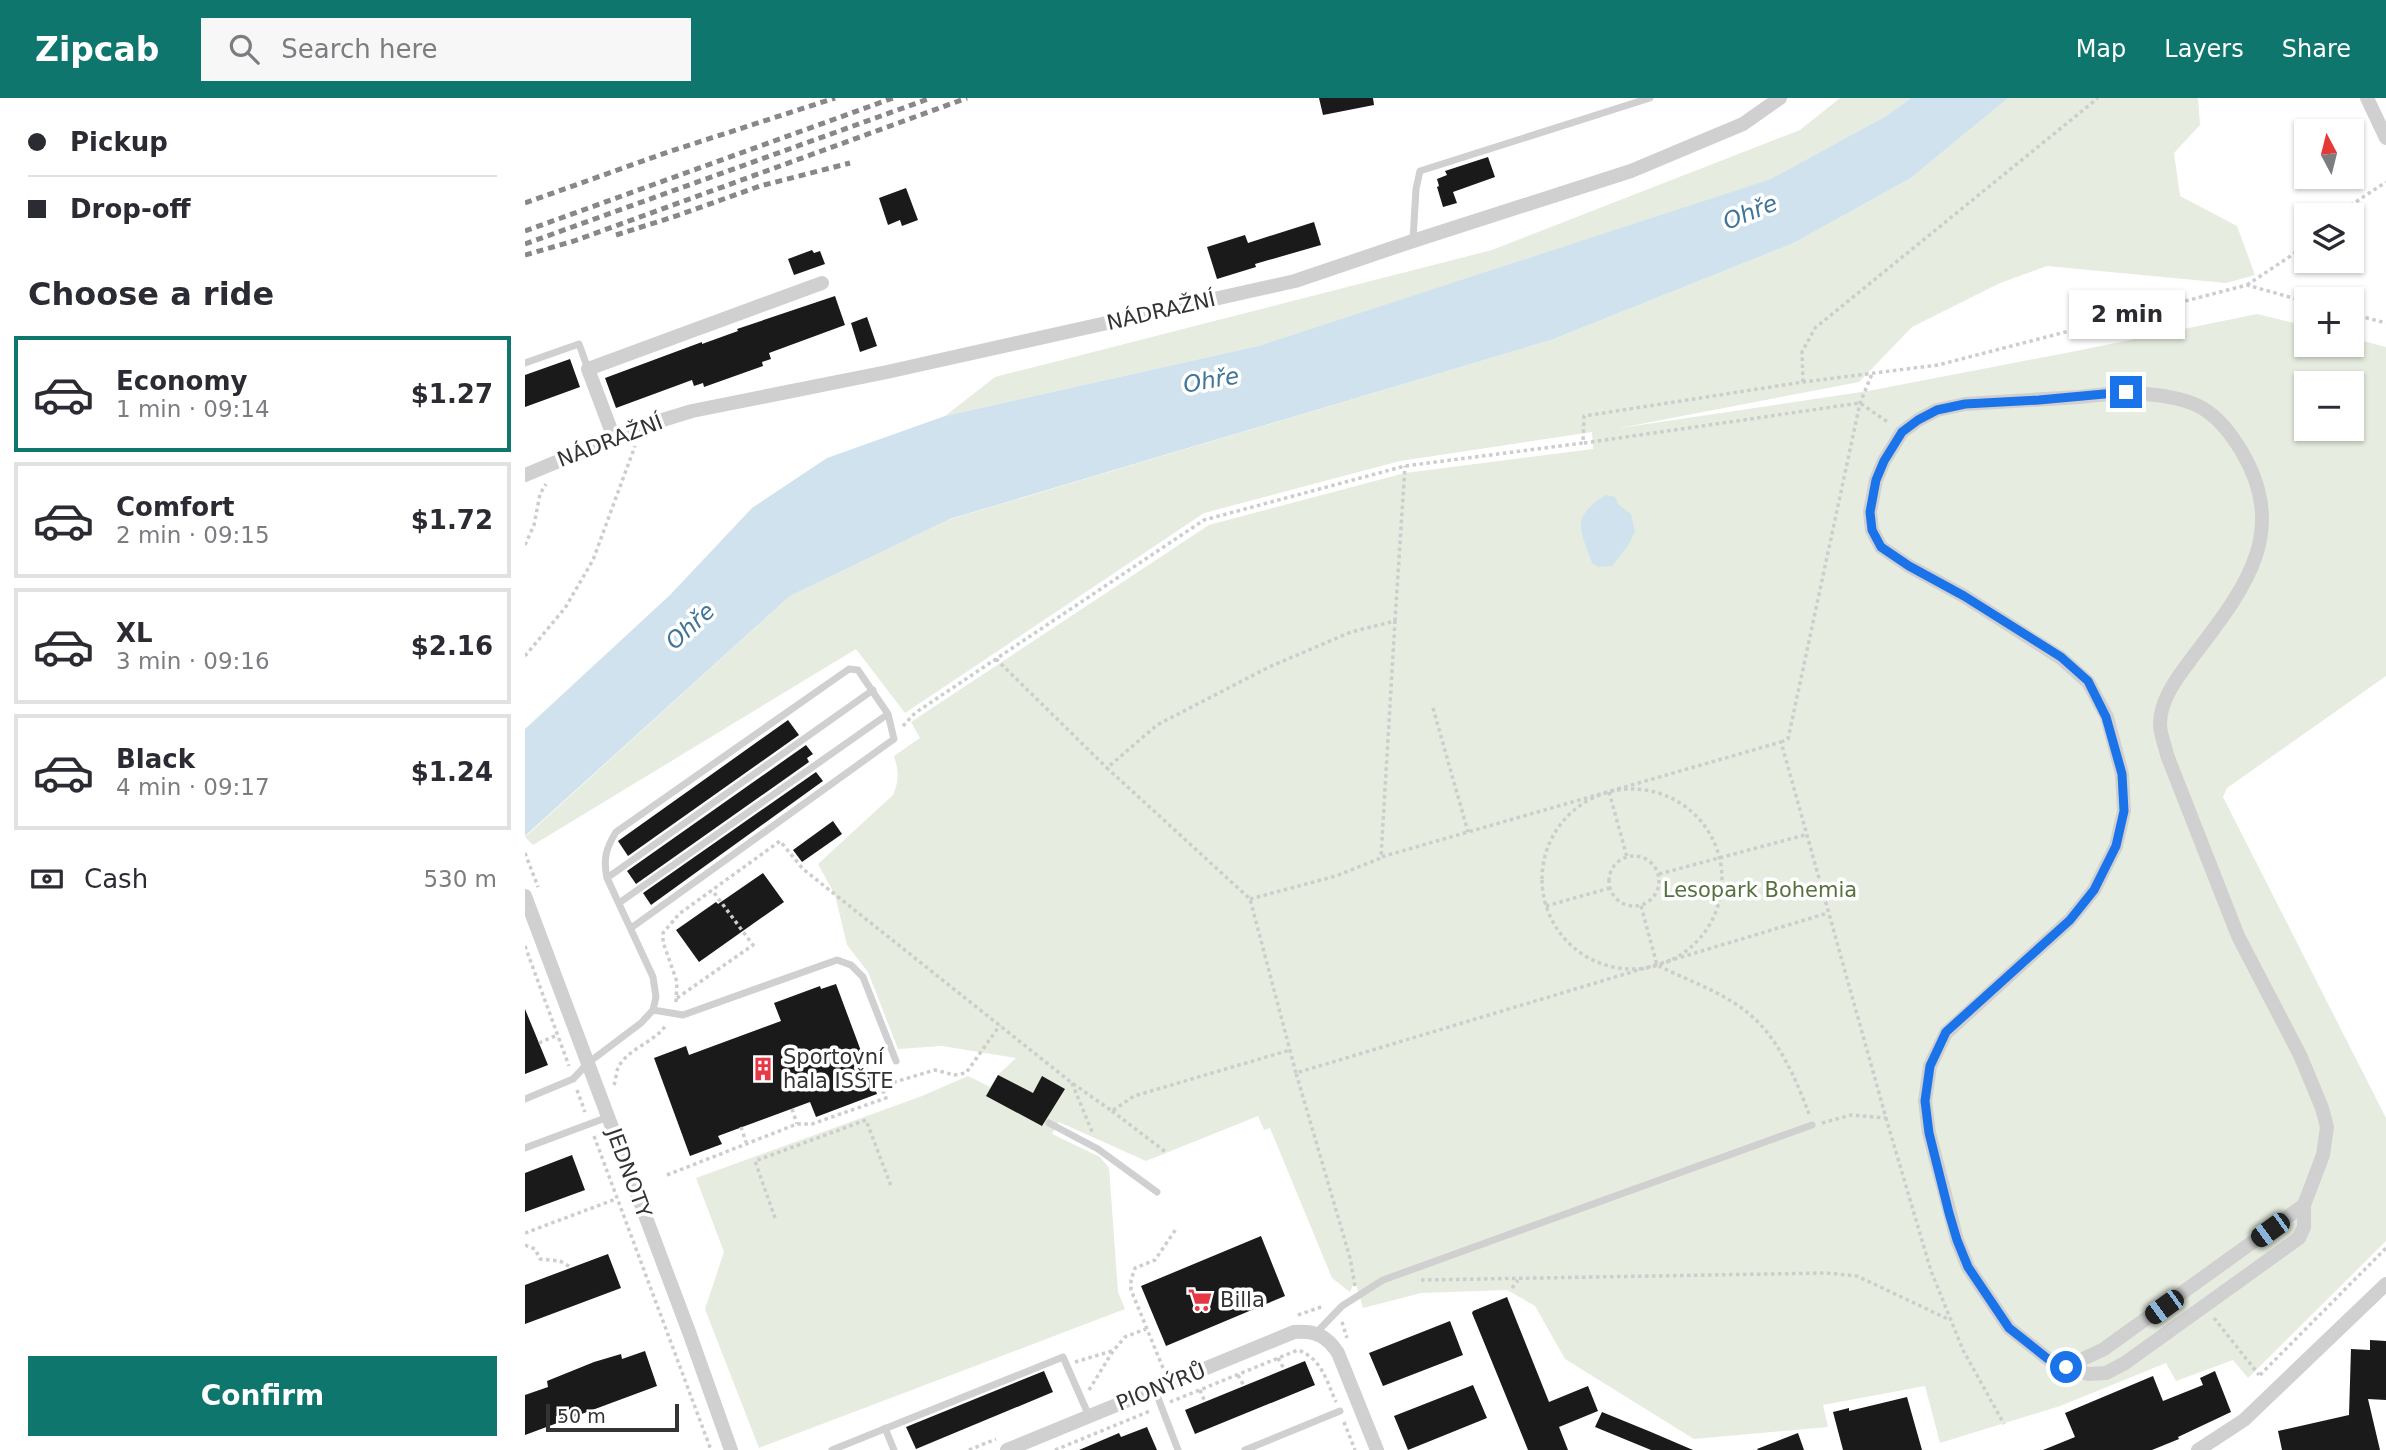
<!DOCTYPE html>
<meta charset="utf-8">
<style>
body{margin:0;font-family:"DejaVu Sans",sans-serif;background:#f7f7f7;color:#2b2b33;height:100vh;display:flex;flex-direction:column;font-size:26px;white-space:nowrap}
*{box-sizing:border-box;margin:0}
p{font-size:23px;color:#7c7c81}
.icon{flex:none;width:38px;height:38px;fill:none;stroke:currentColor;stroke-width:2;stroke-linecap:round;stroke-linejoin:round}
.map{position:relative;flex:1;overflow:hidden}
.sheet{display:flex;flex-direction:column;background:#fff;width:525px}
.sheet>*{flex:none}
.hud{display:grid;align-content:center;height:154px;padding:0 28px;background:#fff}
.needle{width:46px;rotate:353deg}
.fabs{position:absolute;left:1769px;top:21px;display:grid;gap:14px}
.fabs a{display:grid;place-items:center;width:70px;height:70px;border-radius:0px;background:#fff;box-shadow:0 2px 5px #0004;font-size:35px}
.scale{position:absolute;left:21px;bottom:18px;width:133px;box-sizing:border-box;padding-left:7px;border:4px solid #333;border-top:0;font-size:19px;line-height:24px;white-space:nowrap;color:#333;-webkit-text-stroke:5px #fff;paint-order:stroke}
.end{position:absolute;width:32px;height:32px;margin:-16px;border:9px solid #1a73e8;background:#fff;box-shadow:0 0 0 4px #fff}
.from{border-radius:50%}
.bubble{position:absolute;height:49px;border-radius:0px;background:#fff;box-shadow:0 2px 5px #0004;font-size:23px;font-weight:600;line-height:49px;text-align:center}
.car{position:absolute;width:21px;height:42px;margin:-21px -10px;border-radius:9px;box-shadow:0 0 5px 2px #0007;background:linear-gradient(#222 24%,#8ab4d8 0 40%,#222 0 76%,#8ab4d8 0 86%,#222 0)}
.hud b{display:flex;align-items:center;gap:24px;height:66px;font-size:26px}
.hud b+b{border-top:2px solid #e1e1e2}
.hud i{width:18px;height:18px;background:#2b2b33}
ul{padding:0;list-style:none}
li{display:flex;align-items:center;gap:21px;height:116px;margin:0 14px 10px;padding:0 14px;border:4px solid #e1e1e2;border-radius:0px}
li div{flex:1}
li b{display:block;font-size:26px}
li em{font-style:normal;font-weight:600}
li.current{border-color:#0f766e}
li>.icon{width:63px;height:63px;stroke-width:1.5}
h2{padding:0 28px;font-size:32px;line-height:84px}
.pay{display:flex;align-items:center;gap:18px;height:77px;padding:0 28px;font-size:26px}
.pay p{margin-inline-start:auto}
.button{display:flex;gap:14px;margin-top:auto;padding:14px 28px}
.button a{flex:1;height:80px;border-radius:0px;background:#0f766e;color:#fff;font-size:28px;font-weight:600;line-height:80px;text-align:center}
header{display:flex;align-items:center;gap:42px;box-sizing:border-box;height:98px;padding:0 35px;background:#0f766e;color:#fff}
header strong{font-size:33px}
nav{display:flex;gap:38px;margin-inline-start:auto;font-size:24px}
.search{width:490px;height:63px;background:#f7f7f7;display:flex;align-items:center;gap:18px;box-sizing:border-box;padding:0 24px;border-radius:0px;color:#7c7c81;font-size:26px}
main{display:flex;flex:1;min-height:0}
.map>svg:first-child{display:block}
.green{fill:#e6ecdf;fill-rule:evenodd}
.water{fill:#cfe2ee}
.building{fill:#1a1a1a}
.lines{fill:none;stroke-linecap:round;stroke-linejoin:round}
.path{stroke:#cdcdcd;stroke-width:3.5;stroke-dasharray:3.5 3.5;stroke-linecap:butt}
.service{stroke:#d0d0d0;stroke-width:7}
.minor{stroke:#d0d0d0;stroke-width:14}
.rail{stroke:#888;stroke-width:5;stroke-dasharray:7 5;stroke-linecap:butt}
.route{stroke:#1a73e8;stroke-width:9}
.labels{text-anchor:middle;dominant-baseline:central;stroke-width:7;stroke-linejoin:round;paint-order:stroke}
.street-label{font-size:21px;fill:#333;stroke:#fff}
.park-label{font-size:21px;fill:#56703f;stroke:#fff}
.poi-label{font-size:21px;fill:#333;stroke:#fff;text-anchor:start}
.water-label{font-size:23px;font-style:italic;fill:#3f7597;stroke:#fff}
</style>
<header>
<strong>Zipcab</strong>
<div class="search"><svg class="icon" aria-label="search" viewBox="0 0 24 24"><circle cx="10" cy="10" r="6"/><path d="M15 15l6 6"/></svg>Search here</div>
<nav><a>Map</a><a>Layers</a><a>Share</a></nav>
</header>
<main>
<section class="sheet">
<div class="hud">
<b><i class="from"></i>Pickup</b>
<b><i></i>Drop-off</b>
</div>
<h2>Choose a ride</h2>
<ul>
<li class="current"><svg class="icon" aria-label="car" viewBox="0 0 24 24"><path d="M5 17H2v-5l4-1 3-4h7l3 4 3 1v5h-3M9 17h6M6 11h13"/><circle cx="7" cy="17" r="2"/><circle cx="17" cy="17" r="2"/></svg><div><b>Economy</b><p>1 min · 09:14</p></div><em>$1.27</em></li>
<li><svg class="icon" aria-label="car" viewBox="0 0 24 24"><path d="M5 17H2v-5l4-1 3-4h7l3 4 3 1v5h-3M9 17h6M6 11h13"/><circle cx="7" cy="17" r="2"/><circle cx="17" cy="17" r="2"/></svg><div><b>Comfort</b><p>2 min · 09:15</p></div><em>$1.72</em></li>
<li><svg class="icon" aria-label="car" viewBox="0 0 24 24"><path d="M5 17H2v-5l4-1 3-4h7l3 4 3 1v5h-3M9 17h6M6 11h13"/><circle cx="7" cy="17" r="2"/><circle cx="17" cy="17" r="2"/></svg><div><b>XL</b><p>3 min · 09:16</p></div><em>$2.16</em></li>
<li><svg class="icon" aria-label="car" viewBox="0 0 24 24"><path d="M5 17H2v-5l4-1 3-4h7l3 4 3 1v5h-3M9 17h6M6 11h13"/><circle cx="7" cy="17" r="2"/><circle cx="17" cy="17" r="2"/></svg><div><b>Black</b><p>4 min · 09:17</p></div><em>$1.24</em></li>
</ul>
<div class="pay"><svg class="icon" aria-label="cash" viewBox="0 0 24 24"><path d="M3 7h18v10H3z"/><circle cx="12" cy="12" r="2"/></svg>Cash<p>530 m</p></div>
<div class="button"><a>Confirm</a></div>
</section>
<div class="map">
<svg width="1861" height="1352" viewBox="0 0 1861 1352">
<rect width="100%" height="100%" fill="#fff"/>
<path class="green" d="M 1315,0 L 1386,0 L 1361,18 L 1247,81 L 733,248 L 420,318 L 470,279 L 967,152 L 1275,32 Z
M 1483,0 L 1673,0 L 1675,27 L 1649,55 L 1655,98 L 1712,128 L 1730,177 L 1701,185 L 1522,168 L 1475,185 L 1387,229 L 1334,284 L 1095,330 L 1343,293 L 1551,253 L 1732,216 L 1781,228 L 1782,247 L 1827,247 L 1827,240 L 1861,249 L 1861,578 L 1702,690 L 1698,699 L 1861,1020 L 1861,1143 L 1723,1280 L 1708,1262 L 1651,1283 L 1641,1265 L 1535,1308 L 1415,1345 L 1400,1288 L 1298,1307 L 1303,1329 L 1169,1341 L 1040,1261 L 1010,1208 L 982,1192 L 896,1195 L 838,1210 L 830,1183 L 825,1194 L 807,1180 L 745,1030 L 739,1032 L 733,1018 L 621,1063 L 534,1024 L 527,1036 L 575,1059 L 584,1070 L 593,1194 L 600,1211 L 234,1350 L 180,1211 L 199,1154 L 171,1080 L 397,998 L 443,978 L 465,989 L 473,977 L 491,960 L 417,948 L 373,951 L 343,874 L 322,847 L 310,797 L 293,766 L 368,697 C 374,683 374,673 369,658 L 395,640 L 386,624 L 684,427 L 880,375 L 1068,351 L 1067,334 L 875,363 L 679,415 L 380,615 L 331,551 L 8,747 L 0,739 L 265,498 L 423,422 L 1026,242 L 1269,145 L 1386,80 ZM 1782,285 L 1827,285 L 1827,331 L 1782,331 Z"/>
<path class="water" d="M 1386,0 L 1483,0 L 1386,80 L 1269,145 L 1026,242 L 425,421 L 265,498 L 0,738 L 0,631 L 145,497 L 227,410 L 302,360 L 420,318 L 733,248 L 1246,81 L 1361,18 Z
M 1081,397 L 1090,399 L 1094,407 L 1106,416 L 1110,434 L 1102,449 L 1087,468 L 1073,469 L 1067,465 C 1055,431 1045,419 1081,397 Z"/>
<path class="building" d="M 794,0 L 848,0 L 849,7 L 798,17 Z
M 963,59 L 970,79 L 928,94 L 932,105 L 918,109 L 912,89 L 914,88 L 912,81 L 922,77 L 920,73 Z
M 381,90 L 393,122 L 377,128 L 375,122 L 363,127 L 354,100 Z
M 789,124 L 796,147 L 730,166 L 731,169 L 692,181 L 682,149 L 720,137 L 723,145 Z
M 287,152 L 289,155 L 295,153 L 300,166 L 269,177 L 263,161 Z
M 310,198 L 320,227 L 244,255 L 246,261 L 237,264 L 238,268 L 179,289 L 178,285 L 169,288 L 167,282 L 91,310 L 80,280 L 177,244 L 177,246 L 213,233 L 212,231 Z
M 342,219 L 352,248 L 335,254 L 326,225 Z
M 45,261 L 55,289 L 0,309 L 0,277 Z
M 263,622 L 274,637 L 103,758 L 93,743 Z
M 281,647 L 288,656 L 282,660 L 284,664 L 111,786 L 102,773 Z
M 291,674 L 298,683 L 126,807 L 118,795 Z
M 308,723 L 317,736 L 277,764 L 268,752 Z
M 238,775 L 259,804 L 174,864 L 151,832 L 191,804 L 193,806 Z
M 311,886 L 352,996 L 291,1019 L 285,1004 L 193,1038 L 197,1046 L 165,1058 L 129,960 L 161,948 L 164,957 L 256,923 L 249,905 L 295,888 L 296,891 Z
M 0,911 L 23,967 L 0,976 Z
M 473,977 L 508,995 L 517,978 L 540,991 L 517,1028 L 461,998 Z
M 47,1057 L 60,1092 L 0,1114 L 0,1075 Z
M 736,1138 L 760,1198 L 641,1248 L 616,1188 Z
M 83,1156 L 96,1190 L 0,1226 L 0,1187 Z
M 982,1199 L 1024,1304 L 1063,1288 L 1073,1313 L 1034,1329 L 1043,1352 L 1003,1352 L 947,1215 L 948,1213 Z
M 925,1223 L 938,1257 L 858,1288 L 844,1255 Z
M 1845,1242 L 1861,1243 L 1861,1302 L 1843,1301 L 1855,1352 L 1757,1352 L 1753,1333 L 1824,1317 L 1826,1251 L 1845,1252 Z
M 120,1253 L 132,1288 L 0,1337 L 0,1297 L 23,1289 L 22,1283 L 69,1264 L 96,1256 L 97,1261 Z
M 780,1263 L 790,1287 L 670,1336 L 660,1312 Z
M 519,1273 L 528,1294 L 391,1351 L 381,1329 Z
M 1690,1273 L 1706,1314 L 1653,1339 L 1654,1341 L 1627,1352 L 1518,1352 L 1550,1339 L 1540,1315 L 1628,1278 L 1638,1303 L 1678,1287 L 1675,1280 Z
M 948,1287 L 962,1320 L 883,1352 L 869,1318 Z
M 1382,1299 L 1397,1352 L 1318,1352 L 1308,1314 L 1324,1310 L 1324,1313 Z
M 1077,1314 L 1126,1334 L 1168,1352 L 1126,1352 L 1070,1329 Z
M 622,1329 L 632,1352 L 554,1352 L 594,1335 L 596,1339 Z
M 1273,1335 L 1279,1352 L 1233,1352 L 1232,1351 Z"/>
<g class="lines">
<path class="path" d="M 1815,117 L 1823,109 L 1861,84
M 1722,187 L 1782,147
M 1827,216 L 1861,225
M 1278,284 L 1277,254 L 1290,230 L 1573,0
M 1059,345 L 1335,305 L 1364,325
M 0,447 L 9,427 L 15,396 L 21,386
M 870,523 L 880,368
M 0,558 L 40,510 L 68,462 L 110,348
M 471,561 L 582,670
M 908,610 L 943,734
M 378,628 L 390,615 L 679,422 L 880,368 L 1058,345 L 1059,318 L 1278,284 L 1413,267 L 1722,187 L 1782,204
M 1256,644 L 1263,641 L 1335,305 L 1347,276
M1017 781a90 90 0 1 1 180 0a90 90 0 1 1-180 0Z
M 1084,694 L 1102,759
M 0,755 L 13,789
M1084 783a25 25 0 1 1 50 0a25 25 0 1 1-50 0Z
M 1134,776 L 1280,737
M 725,801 L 811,778 L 856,760
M 1021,808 L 1085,790
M 1116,808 L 1132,867 C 1161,882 1198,894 1223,915 C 1253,939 1271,981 1284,1016
M 0,848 L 44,968
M 152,900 L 228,847 L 187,792
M 151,904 L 152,884 L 138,844 L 138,835 L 154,816 L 255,743 L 278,771 L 547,985 L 587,1013 L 609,998 L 765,952
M 14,945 L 32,937
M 771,975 L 725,801 L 582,670 L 632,627 L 744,569 L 826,534 L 870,523 L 856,759 L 1256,644 L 1361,1020 L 1406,1173 L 1438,1252 L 1479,1326
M 547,985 L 568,1036
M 89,987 C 91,982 91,975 93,970 C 103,950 129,945 141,927
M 52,992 L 60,1014
M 267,1011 L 272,1026
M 587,1013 L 642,1055
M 1297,1025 L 1326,1017 L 1361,1020
M 216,1029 L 221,1044
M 69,1038 L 186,1352
M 142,1077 L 272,1026 L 287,1026 L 361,1000 L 356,988 L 410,972 L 429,977 L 441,975 L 475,927
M 250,1120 L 230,1063 L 341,1022 L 366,1088
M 0,1135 L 91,1101
M 0,1147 L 10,1151 L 15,1161 L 35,1163 L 47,1170
M 896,1182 L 1301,1175 L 1332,1178 L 1425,1222
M 830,1188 L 825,1160 L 771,975 L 1303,815
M 987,1190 L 993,1182
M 773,1217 L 799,1208
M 1689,1220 L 1734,1277
M 817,1224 L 822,1240
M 753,1260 L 759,1271
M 550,1264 L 587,1253
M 638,1270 L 606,1192 L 606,1182 L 610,1170 L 630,1162 L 651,1131
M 713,1277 L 719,1288
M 1735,1277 L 1861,1150
M 564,1292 L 588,1253 L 600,1239 L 621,1231
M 675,1292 L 680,1304
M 645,1304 L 773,1252 C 797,1261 801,1282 811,1304
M 819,1324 L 830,1352
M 444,1352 L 471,1341
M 530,1352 L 625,1313"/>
<path class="service" d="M 888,142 L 891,91 L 895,73 L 1125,0
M 0,265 L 54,246 L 63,271
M 82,780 L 348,592
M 94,805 L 363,616
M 128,912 L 158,917 L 312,862 L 326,867 L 338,879 L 371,963
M 0,1001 L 48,981 L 63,965 L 116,925 L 128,912 L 131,899 L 128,879 L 82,780 C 78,761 81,750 91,734 L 324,571 L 333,572 L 363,616 L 369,641 L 106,830
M 524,1025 L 573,1051 L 632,1094
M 0,1050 L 83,1019
M 791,1235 L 817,1208 L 858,1182 L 1287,1027
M 630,1292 L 653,1352
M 360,1330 L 369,1352
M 307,1352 L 538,1259 L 564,1318
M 720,1352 L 815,1313"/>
<path class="minor" d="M 1842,0 L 1861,40
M 1602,294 C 1660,300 1685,300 1717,354 C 1767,439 1714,497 1664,564 C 1651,581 1635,603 1635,626 C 1635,636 1640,647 1642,657 L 1713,838 L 1775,957 L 1797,1010 L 1802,1029 L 1798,1057 L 1779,1107 L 1779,1129 L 1774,1140 L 1600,1265 L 1581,1275 L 1563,1276 L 1523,1261 L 1484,1230 L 1443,1169 L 1432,1142 L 1404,1035 L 1400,1003 L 1405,968 L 1421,935 L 1545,822 L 1569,792 L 1591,748 L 1599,713 L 1597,676 L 1582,619 L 1563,584 L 1536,560 L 1439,498 L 1384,468 L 1356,449 L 1347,432 L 1345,414 L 1351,382 L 1359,363 L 1377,334 L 1393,322 L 1412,312 L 1440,306 L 1554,299 Z
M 89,340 L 63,271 L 297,185
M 0,377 L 118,328 L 167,313 L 362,274 L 770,183 L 888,143 L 1106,73 L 1218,26 L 1255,0
M 0,798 L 164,1234 L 206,1352
M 1541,1269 L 1579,1251 L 1779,1107
M 482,1352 L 769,1234 C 790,1232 802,1238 813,1255 L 852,1352
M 1673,1352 L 1719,1322 L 1861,1186"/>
<path class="rail" d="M 0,105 L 143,54 L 310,0
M 0,133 L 368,0
M 91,137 L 151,118 L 235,88 L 325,65
M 0,146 L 406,0
M 0,157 L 49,143 L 442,0"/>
</g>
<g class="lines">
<path class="route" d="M 1541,1269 L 1523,1261 L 1484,1230 L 1443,1169 L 1432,1142 L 1424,1115 L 1404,1035 L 1400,1003 L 1405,968 L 1421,934 L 1545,822 L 1569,792 L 1591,748 L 1599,713 L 1597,676 L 1581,619 L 1563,583 L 1536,559 L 1439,498 L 1384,468 L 1356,449 L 1347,432 L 1345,414 L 1351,382 L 1359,363 L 1377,334 L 1393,322 L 1412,312 L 1440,306 L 1514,302 L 1601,294"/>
</g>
<defs>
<g id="building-bare" transform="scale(1.89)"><path d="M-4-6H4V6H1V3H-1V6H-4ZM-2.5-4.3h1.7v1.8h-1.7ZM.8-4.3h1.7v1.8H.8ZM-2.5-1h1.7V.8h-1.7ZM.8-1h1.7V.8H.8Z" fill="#e63946" stroke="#fff" stroke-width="2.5" paint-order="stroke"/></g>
<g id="supermarket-bare" transform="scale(1.89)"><path d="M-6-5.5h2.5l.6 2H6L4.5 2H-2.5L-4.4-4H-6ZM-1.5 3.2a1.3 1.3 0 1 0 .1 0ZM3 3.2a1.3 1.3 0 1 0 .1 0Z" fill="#e63946" stroke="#fff" stroke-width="2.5" paint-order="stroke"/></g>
</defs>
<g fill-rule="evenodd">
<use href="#building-bare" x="238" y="971"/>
<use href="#supermarket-bare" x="675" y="1202"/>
</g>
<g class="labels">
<g class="street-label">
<text transform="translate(636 213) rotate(-13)">NÁDRAŽNÍ</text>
<text transform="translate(85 343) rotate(-21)">NÁDRAŽNÍ</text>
<text transform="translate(104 1075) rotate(70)">JEDNOTY</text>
<text transform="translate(636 1289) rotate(-22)">PIONÝRŮ</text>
</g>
<g class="park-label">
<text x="1235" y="792">Lesopark Bohemia</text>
</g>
<g class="poi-label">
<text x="258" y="959">Sportovní<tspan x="258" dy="24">hala ISŠTE</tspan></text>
<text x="695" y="1202">Billa</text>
</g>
<g class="water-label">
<text transform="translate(1225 114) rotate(-22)">Ohře</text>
<text transform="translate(686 282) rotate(-10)">Ohře</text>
<text transform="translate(165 528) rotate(-42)">Ohře</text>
</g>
</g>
</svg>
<div class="fabs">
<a><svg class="needle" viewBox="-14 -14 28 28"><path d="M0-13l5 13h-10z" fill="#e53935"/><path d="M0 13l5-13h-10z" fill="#7c7c81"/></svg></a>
<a><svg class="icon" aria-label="layers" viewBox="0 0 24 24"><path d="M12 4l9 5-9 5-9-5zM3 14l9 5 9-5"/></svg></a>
<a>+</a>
<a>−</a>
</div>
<div class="scale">50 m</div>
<i class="end from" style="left:1541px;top:1269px"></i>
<i class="end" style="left:1601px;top:294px"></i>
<div class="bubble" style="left:1544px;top:192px;width:116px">2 min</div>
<i class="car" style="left:1745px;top:1132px;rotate:234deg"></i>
<i class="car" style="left:1639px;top:1209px;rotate:234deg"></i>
</div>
</main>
